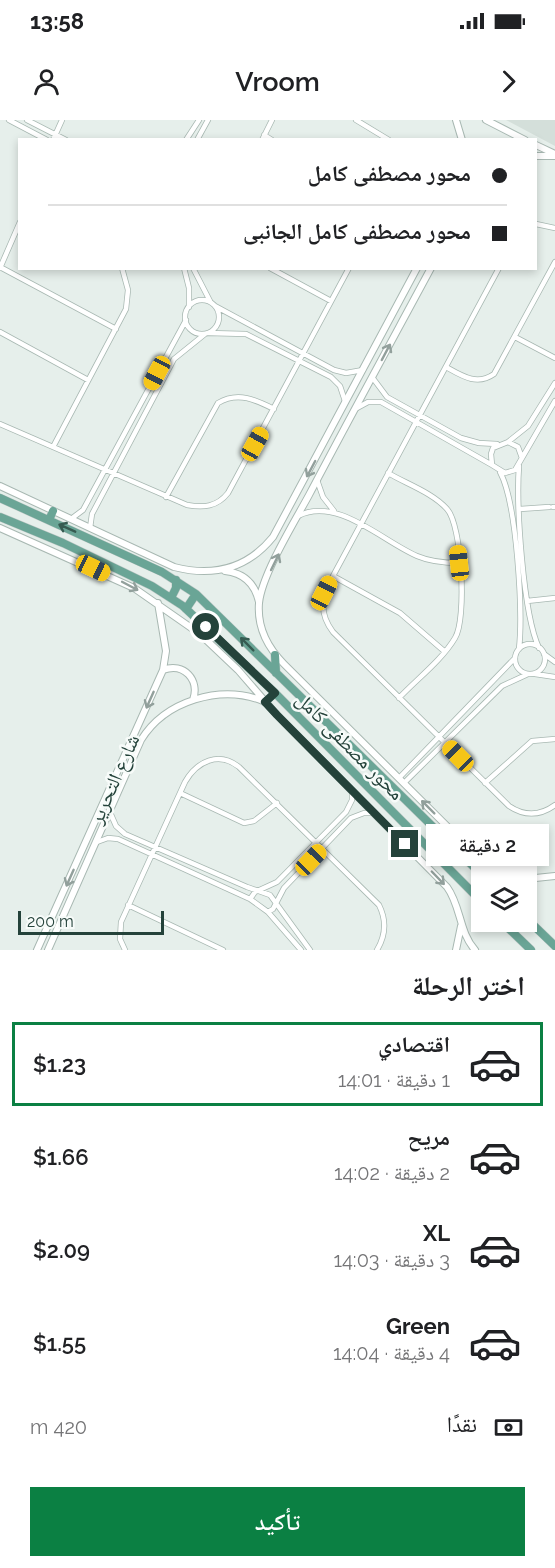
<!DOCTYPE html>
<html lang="ar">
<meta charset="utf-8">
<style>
body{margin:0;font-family:Raleway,"Noto Naskh Arabic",sans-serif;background:#f6f6f6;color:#202124;direction:rtl;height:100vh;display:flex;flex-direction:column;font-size:22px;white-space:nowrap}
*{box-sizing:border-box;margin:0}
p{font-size:20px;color:#757577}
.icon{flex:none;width:33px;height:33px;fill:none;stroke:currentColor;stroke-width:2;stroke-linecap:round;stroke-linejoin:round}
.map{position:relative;height:830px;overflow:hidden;direction:ltr}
.drawer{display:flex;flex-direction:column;background:#fff;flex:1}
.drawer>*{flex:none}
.hud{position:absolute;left:18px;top:18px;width:519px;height:132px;border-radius:0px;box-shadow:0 3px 9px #0003;direction:rtl;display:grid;align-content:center;height:132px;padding:0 30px;background:#fff}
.controls{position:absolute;left:471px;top:746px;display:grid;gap:12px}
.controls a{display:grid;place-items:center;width:66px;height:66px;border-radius:0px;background:#fff;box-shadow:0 3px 9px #0003;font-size:30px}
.scale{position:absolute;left:18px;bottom:15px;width:146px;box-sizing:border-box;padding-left:6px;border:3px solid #24423a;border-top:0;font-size:16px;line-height:21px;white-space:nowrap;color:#24423a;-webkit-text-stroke:4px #f7fbf9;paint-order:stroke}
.end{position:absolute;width:27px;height:27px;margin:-14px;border:8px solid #24423a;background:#fff;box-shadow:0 0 0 3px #fff}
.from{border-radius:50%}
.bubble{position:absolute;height:42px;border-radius:0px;background:#fff;box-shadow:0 3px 9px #0003;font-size:20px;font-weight:600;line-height:42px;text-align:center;direction:rtl}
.car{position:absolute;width:18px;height:36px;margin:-18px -9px;border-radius:8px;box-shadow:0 0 4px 2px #0007;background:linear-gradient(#f5c518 24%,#345 0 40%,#f5c518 0 76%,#345 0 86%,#f5c518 0)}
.hud b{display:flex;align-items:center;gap:21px;height:57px;font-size:22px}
.hud b+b{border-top:2px solid #e0e0e0}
.hud i{width:15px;height:15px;background:#202124}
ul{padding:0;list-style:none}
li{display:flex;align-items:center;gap:18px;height:84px;margin:0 12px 9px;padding:0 18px;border:3px solid transparent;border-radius:0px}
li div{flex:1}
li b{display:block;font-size:22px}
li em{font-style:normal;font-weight:600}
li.on{border-color:#0b8043}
li>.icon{width:54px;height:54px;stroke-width:1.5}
h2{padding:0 30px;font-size:27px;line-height:72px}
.pay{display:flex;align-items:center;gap:15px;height:66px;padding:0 30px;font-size:22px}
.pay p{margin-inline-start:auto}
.primary-button{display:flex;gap:12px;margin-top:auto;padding:12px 30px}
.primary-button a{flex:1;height:69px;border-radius:0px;background:#0b8043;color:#fff;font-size:24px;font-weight:600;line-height:69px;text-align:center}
.status{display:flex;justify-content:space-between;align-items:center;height:42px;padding:0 30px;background:#fff;direction:ltr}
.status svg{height:16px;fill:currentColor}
header{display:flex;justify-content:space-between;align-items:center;height:78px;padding:0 30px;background:#fff;font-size:27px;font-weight:600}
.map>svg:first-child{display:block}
.built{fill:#d4dfda}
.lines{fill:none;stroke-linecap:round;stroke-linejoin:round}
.minor-casing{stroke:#a8b8b2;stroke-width:6}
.tertiary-casing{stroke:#a8b8b2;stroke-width:8}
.primary-casing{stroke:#c2cac8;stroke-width:9}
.minor{stroke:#fff;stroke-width:4.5}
.tertiary{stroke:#fff;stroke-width:6}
.primary{stroke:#6aa596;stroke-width:8}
.oneway{stroke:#92a09c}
.oneway2{stroke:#365b51}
.route{stroke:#24423a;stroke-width:8}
.labels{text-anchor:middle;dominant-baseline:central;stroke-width:5;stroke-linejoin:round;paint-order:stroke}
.street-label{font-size:20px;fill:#24423a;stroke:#f7fbf9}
</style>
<div class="status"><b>13:58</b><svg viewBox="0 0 49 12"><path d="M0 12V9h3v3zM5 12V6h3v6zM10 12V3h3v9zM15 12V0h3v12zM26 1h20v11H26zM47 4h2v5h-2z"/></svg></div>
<header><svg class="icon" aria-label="forward" viewBox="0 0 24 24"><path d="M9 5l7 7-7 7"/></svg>Vroom<svg class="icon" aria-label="person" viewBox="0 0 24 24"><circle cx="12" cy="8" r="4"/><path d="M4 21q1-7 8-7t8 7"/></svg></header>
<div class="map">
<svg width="555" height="830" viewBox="0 0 555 830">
<rect width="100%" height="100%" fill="#e6efeb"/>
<path class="built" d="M 506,0 L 555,0 L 555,26 Z"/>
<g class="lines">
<g class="minor-casing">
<path id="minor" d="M 9,0 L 47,20
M 27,0 L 66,20
M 356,0 L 389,20
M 264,15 L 272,20
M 53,20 L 62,0
M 186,20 L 199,0
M 197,20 L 208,0
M 262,20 L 272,0
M 536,104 L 555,108
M 0,147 L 116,209
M 0,148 L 20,102
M 184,148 L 189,168 L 189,187
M 193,148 L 210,181
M 270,148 L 331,181
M 499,148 L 333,456 C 322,477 318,492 333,512 L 509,686 C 524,696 540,696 555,685
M185 197a17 17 0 1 1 34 0a17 17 0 1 1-34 0Z
M 215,186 L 334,250 L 346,253 L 363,250
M 0,212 L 88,260
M 208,213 L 246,214 L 331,257 L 340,266 L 345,281
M 515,217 L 555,238
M 446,247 C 462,256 477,266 494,254 L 555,142
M 372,257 L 387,277 L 461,318 L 479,323 L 497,324
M 357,288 L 368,282 L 381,282 L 492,345
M 0,304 L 187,385 C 203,388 217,387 228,373 L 349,148
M 508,322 L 518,327 L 522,338 L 515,350 L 505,353 L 492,345 L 491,334 L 493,328 L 508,322 L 528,306 L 555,263
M 53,327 L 126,189 L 128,170 L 122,148
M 522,338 L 555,281
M 519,346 C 516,385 523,494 539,528
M 500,352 C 517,383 523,492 519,529
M 388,353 C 407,364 433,373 447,389 C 462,405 467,499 455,518 C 442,540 417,559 399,578
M 317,360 L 323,377 L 334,391
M 166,377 L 218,283 C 238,271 256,280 274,289
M 553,387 L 555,387
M 520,389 L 549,387
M 298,396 C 337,376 382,421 417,436 C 431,442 445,443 459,443
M 71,399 L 83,390 L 186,200
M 90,408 L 92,394 L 174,239 L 205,214
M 333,456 L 400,493 L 444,531
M 527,481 L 555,478
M515 539a15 15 0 1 1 30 0a15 15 0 1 1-30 0Z
M 544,534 L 555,542
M 535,554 L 555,557
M 399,658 L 515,538
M 404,663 L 502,566 L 528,554
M 485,663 L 532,621 L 555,619
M 180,673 L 244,703 L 254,701 L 277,683
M 109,690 L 116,706 L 125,714 L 247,767 L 270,775 L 310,830
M 97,722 L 108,718 L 118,719 L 250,779 L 268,792 L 301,830
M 250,779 L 255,772 L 277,762 L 346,692 L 352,680 L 352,671
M 128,785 L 223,830
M 268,792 L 273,789 L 284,768 L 351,698 L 364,693 L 373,693
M 125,830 L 120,819 L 121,802 L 185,662 C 197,641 219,631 239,647 L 379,785 C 387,801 386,815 377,830"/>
</g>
<g class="tertiary-casing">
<path id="tertiary" d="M 456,0 L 462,20
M 486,0 L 525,20
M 536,25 L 555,34
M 536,36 L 555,36
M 431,148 C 390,224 349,299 309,375 C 295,401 262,454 259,483 C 257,508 267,527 284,544 L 484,743 L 508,756
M 0,366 L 174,447 C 213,457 247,449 273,417 L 417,148
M 0,408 L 134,468 L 200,514 L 238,550 L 277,595 L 447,767 C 461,786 459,812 475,830
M 225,451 C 244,453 255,464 259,482
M 163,550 C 184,542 200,560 193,580
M 526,759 L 555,756
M 37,830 L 163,550 L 166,531 L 158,483
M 48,830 L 141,620 C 165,581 220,564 263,581
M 456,830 L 461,806"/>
</g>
<g class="primary-casing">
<path id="primary" d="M 0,378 L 162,452 L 196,474 L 483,756
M 0,397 L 63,423 L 152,466 L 183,486 L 275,573 L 482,782
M 49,400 L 53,391
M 171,478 L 176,468 L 176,460
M 186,489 L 196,474
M 275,535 L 276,553
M 265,582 L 275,573
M 526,798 L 555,826
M 501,801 L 531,830"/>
</g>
<use href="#minor" class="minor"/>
<use href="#tertiary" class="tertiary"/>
<use href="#primary" class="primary"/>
</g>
<defs><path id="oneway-shaft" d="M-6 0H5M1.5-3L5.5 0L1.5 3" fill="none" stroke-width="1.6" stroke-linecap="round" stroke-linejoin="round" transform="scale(1.5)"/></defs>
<g class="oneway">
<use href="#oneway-shaft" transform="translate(386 232) rotate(-62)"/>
<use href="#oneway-shaft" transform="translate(311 349) rotate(118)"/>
<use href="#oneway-shaft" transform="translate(275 442) rotate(-64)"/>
<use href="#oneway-shaft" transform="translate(130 466) rotate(28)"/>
<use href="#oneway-shaft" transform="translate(150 580) rotate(114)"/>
<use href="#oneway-shaft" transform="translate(428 687) rotate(-135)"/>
<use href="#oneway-shaft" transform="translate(70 758) rotate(114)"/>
<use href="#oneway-shaft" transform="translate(438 758) rotate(46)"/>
</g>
<g class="oneway2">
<use href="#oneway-shaft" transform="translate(67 408) rotate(-156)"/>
<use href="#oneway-shaft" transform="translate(247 524) rotate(-135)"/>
</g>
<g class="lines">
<path class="route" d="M 206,507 L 275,573 L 265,582 L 277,595 L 405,724"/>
</g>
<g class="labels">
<g class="street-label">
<text transform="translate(350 626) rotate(45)">محور مصطفى كامل</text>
<text transform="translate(114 659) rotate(-66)">شارع التحرير</text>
</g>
</g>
</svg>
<div class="controls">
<a><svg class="icon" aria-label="layers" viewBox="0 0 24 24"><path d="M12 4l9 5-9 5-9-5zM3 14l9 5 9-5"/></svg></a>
</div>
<div class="scale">200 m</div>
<i class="end from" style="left:206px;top:507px"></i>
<i class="end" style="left:405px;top:724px"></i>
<div class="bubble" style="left:426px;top:704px;width:123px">2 دقيقة</div>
<i class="car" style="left:157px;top:253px;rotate:208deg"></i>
<i class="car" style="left:255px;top:324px;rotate:29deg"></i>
<i class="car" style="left:459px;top:443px;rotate:354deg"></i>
<i class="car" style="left:93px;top:448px;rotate:115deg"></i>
<i class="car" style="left:324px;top:473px;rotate:27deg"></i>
<i class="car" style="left:458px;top:636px;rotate:315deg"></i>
<i class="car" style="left:311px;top:740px;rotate:44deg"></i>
<div class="hud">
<b><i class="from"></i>محور مصطفى كامل</b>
<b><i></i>محور مصطفى كامل الجانبى</b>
</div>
</div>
<section class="drawer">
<h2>اختر الرحلة</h2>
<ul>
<li class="on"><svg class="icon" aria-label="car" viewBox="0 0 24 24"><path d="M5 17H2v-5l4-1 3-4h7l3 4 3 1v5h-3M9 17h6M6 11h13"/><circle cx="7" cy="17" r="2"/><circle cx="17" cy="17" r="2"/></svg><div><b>اقتصادي</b><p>1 دقيقة · 14:01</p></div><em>$1.23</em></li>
<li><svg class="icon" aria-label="car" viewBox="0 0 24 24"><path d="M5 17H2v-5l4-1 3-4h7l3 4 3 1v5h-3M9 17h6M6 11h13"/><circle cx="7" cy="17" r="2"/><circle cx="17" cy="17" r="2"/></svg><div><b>مريح</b><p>2 دقيقة · 14:02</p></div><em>$1.66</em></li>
<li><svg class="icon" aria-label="car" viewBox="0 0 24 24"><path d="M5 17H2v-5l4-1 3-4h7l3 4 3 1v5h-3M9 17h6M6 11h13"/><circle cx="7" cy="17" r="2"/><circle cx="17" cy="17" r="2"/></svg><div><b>XL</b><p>3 دقيقة · 14:03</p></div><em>$2.09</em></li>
<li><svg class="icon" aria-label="car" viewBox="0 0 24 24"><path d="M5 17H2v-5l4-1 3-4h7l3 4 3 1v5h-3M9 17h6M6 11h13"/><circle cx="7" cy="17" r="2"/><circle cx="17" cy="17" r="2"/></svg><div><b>Green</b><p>4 دقيقة · 14:04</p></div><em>$1.55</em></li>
</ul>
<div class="pay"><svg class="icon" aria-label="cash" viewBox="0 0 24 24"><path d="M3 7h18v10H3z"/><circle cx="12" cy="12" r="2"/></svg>نقدًا<p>420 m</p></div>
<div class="primary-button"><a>تأكيد</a></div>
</section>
